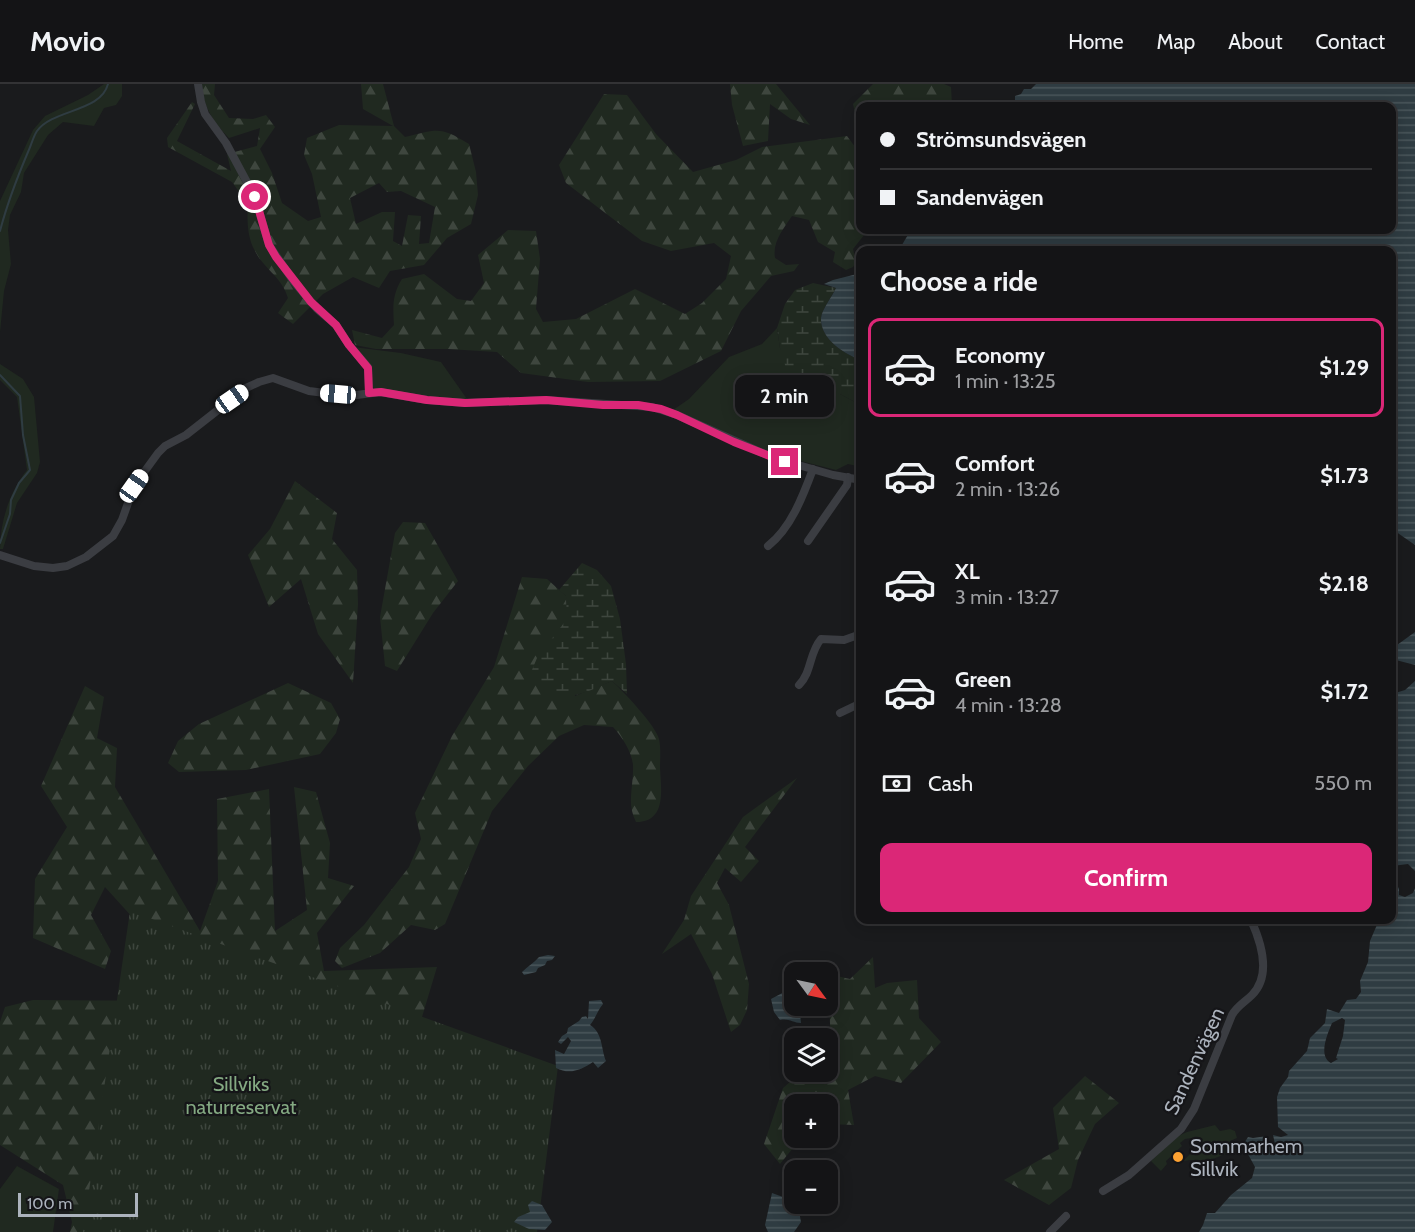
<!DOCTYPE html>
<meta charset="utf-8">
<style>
body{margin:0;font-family:Cabin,sans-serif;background:#212123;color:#f1f3f6;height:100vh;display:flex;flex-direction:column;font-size:22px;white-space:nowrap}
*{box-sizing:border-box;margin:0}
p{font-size:20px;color:#9d9ea1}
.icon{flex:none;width:33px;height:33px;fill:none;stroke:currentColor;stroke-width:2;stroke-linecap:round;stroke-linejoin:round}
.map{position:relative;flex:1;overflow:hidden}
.drawer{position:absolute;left:856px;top:162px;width:540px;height:678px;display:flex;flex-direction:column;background:#141416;border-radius:12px;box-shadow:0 3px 15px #0003,0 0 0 2px #333335}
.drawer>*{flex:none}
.hud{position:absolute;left:856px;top:18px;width:540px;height:132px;border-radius:12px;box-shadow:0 3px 15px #0003,0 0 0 2px #333335;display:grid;align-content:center;height:132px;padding:0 24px;background:#141416}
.needle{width:39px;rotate:123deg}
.fabs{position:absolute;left:784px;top:878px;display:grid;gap:12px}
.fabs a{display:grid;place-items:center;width:54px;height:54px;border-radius:12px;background:#141416;box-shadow:0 3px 15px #0003,0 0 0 2px #333335;font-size:30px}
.scale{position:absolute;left:18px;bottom:15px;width:120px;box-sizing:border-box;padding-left:6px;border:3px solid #acb3bd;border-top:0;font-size:16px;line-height:21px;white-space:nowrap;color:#acb3bd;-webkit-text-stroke:4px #151518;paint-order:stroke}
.end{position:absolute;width:27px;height:27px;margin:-14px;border:8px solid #db2777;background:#fff;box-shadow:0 0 0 3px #fff}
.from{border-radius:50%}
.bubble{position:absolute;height:42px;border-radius:12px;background:#141416;box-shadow:0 3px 15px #0003,0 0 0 2px #333335;font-size:20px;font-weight:700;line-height:42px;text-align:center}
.car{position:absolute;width:18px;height:36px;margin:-18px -9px;border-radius:8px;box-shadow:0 0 4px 2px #0007;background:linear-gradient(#fff 24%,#345 0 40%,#fff 0 76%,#345 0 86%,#fff 0)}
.hud b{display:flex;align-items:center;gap:21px;height:57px;font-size:22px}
.hud b+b{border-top:2px solid #333335}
.hud i{width:15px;height:15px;background:#f1f3f6}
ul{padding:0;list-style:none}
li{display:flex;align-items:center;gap:18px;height:99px;margin:0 12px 9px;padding:0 12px;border:3px solid transparent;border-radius:12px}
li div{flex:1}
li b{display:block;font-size:22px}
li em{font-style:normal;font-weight:700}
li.selected{border-color:#db2777}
li>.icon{width:54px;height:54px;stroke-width:1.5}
h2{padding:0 24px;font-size:27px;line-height:72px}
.pay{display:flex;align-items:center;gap:15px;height:66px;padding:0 24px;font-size:22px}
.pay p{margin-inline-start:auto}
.primary-button{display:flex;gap:12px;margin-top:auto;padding:12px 24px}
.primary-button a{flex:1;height:69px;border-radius:12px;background:#db2777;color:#fff;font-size:24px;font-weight:700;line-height:69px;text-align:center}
header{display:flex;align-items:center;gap:36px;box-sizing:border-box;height:84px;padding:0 30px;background:#141416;border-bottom:2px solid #333335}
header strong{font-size:28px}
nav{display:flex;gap:33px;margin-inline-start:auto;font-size:21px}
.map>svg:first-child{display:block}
.green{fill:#202920}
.forest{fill:url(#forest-firs);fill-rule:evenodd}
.wetland{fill:url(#wetland-marsh)}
.park{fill:url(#park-tufts)}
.water{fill:url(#water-rules);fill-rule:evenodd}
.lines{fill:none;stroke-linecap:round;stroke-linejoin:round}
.stream{stroke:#2f3c42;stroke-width:2}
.street{stroke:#3b3d42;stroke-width:8}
.route{stroke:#db2777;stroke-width:8}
.poi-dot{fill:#fda232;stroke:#151518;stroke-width:2}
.labels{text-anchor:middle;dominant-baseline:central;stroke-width:4.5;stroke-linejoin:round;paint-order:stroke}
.street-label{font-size:20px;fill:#acb3bd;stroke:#151518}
.park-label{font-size:20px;fill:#84a982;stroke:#151518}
.poi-label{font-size:20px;fill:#acb3bd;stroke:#151518;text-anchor:start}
</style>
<header>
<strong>Movio</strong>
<nav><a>Home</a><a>Map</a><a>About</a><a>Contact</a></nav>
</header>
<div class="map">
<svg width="1415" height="1148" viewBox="0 0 1415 1148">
<defs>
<pattern id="forest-firs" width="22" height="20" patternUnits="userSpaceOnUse" patternTransform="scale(1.5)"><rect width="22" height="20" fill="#202920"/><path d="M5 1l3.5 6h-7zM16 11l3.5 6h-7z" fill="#3e463e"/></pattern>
<pattern id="wetland-marsh" width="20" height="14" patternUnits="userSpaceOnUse" patternTransform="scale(1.5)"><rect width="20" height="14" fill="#202920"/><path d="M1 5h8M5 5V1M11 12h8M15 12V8" fill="none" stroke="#3e463e"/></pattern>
<pattern id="park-tufts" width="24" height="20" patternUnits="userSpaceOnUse" patternTransform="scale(1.5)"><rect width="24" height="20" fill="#202920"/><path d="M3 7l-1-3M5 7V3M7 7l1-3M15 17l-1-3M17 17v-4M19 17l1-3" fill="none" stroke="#3e463e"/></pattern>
<pattern id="water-rules" width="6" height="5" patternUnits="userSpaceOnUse" patternTransform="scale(1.5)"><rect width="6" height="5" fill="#2f3c42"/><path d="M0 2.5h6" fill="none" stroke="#4a565b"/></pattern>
</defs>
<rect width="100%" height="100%" fill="#1a1b1d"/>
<path class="green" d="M 104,0 L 122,0 L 122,12 L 116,21 L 104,24 L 94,42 L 63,38 L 48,51 L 24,89 L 21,108 L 10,131 L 8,146 L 11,180 L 4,207 L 0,248 L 0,117 L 33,46 L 45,32 L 88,11 Z
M 777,244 L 780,264 L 807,310 L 840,310 L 861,321 L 861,383 L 848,380 L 836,386 L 777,371 L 673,326 L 689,315 L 729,273 L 762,260 Z
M 353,263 L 401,269 L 441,278 L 467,315 L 449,315 L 376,305 L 372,303 L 370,281 Z
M 0,280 L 23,295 L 34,313 L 40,378 L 37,389 L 17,419 L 3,465 L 0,465 C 0,437 10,407 27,386 L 17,313 L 0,296 Z
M 1215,1041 L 1220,1047 L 1230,1045 L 1235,1047 L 1237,1054 L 1230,1057 L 1233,1067 L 1198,1081 L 1196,1077 L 1191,1076 L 1183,1077 L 1197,1063 L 1197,1060 L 1192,1054 L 1185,1055 L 1180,1059 L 1182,1062 L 1166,1077 L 1167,1080 L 1161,1087 L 1151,1077 L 1176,1053 L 1187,1048 Z
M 17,1082 L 59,1105 L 53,1148 L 0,1148 L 0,1105 Z"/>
<path class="forest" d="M 201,0 L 215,0 L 214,11 L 229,34 L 253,35 L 266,31 L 275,43 L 260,65 L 272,89 L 282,119 L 308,137 L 321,133 L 312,90 L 304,71 L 307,54 L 339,41 L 393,42 L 363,25 L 361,0 L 383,0 L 394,42 L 405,53 C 438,45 440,42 469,60 L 476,88 L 478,111 L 471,140 L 447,154 L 424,181 L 390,187 L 379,204 L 353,193 L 323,210 L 293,240 L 278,229 L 288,214 C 282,193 264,185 255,167 C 247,153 247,135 248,120 L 232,98 L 168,63 L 167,54 L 192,18 L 195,20 L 177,57 L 231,87 L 227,70 L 257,62 L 260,44 L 229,54 C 213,38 204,23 201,0 ZM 379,99 L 387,108 L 401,107 L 435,123 L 429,159 L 419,160 L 421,132 L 408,131 L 402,162 L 393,157 L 395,128 L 382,128 L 356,140 L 350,114 Z
M 730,0 L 776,0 L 810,41 L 791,35 L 770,20 L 768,57 L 743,62 L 732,21 Z
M 873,0 L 944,0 L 951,3 L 952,22 L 861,22 L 861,32 L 856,32 L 853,20 Z
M 604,10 L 627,11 L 656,50 L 693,88 L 736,76 L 762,63 L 847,52 L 861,71 L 861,146 L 868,146 L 853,165 L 856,178 L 853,183 L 846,186 L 833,178 L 835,168 L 818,158 L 809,136 L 792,132 C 784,144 772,158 775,174 L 786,181 L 799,180 L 794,187 L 771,192 L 741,227 L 721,267 L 660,297 L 588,298 L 521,289 L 497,268 L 448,265 L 376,265 L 355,261 L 352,246 L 382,254 L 394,241 C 393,223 392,211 402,195 L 424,190 L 457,215 L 471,217 L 484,199 L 478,171 L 508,146 L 536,147 L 540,175 L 536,225 L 543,238 L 576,235 L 635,205 L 685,230 L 702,219 L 726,195 L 731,172 L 714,159 L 671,167 L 642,157 L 566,99 L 559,81 Z
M 295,397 L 337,429 L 332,455 L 357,486 L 358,520 L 353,599 L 318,550 L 301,495 L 269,523 L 248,471 L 270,445 Z
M 403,438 L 425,439 L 458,497 L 433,529 L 397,587 L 385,582 L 380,533 L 395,449 Z
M 522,493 L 547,495 L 566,512 L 575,612 L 612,597 C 623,607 656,642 659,655 C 661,664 660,675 660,684 C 661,705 667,738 636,738 C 626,719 634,702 633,681 C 632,668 622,653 613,643 L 584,641 L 559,652 L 528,682 L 492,727 L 445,840 L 435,846 L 411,841 L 380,869 L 342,884 L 335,877 L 340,864 L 364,841 L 409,783 L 421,755 L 415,729 L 452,652 L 494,583 Z
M 288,599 L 331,619 L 340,635 L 336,649 L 320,670 L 246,686 L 179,688 L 168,679 L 178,657 L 199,640 Z
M 85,602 L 104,613 L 97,654 L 117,664 L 115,703 L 200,847 L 218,797 L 217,715 L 269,705 L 275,847 L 307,826 L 294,703 L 316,708 L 330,759 L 328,794 L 354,802 L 317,849 L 324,887 L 437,883 L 413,963 L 372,1148 L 70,1148 L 72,1138 L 63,1101 L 0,1061 L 0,938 L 5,923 L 33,916 L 176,917 L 153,856 L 105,803 L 91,831 L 111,867 L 105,885 L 33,854 L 35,795 L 67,743 L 41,702 Z
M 797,694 L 745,763 L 759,777 L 741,798 L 725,784 L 717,799 L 729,821 L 749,900 L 747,926 L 740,941 L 731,948 L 712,890 L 691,850 L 662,870 L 684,836 L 691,812 L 743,733 Z
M 873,873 L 875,904 L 887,899 L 917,896 L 919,934 L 941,958 L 901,999 L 875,992 L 848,1006 L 854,1041 L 828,1040 L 828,1020 L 795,1020 L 795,1053 L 802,1053 L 780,1080 L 764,1060 L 783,1004 L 803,987 L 828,987 L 828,967 L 831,964 L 828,890 L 850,895 Z
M 1085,992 L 1119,1019 L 1095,1040 L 1078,1076 L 1071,1104 L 1049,1121 L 1004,1096 L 1059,1065 L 1053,1024 Z"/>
<path class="wetland" d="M 813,199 L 836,204 C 832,212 822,225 821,234 C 820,255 844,270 861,276 L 861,321 L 840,310 L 807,310 L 795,300 L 788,291 L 780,264 L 777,244 L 785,220 L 795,206 Z
M 582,479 L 597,486 L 611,502 L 620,535 L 626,580 L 627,610 L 612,597 C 591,606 563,622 543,603 C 538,599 535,591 532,586 L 537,574 L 567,535 L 566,512 L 559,506 Z"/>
<path class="park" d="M 130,827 L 558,982 L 537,1148 L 83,1148 Z"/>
<path class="water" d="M 1036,0 L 1415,0 L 1415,461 L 1392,445 L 1392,166 L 899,166 L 909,149 L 911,150 L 916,146 L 1392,146 L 1392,22 L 1007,22 L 1015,17 L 1015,12 L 1021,10 L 1024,5 L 1031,5 Z
M 861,189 L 861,276 C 844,270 820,255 821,234 C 822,225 832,213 836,204 L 824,200 L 833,196 Z
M 1415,548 L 1415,581 L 1392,575 L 1397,561 Z
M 1415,597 L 1415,787 L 1408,780 L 1392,782 L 1396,775 L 1392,769 L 1392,610 L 1405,606 Z
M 1392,799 L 1399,804 L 1399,811 L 1405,813 L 1413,809 L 1415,804 L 1415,1148 L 1199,1148 L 1203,1141 L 1207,1129 L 1215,1129 L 1231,1111 L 1252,1094 L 1255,1083 L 1243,1061 L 1248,1053 L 1253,1054 L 1267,1052 L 1273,1065 L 1275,1060 L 1273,1051 L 1281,1053 L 1288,1051 L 1278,1043 L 1277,1013 L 1280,1004 L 1288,993 L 1289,987 L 1307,967 L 1310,954 L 1325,939 L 1327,925 L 1339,929 L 1347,916 L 1356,915 L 1361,908 L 1360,897 L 1368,878 L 1370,857 L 1379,836 L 1392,836 ZM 1342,934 L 1345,936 L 1343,952 L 1336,974 L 1338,975 L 1331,979 C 1318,972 1327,951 1332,939 Z
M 548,871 L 555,872 L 552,876 L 547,877 L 545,881 L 538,884 L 536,888 L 524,891 L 522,888 C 528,882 534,879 539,873 Z
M 793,896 L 795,899 L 795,921 L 799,921 L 801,939 C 793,939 789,934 780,936 L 774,928 L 771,915 L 788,906 L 788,900 Z
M 601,916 L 603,920 C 597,927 596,934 590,941 C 603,949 601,965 606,977 L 598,984 L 593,978 C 581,986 570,991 556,984 L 555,966 L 564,970 L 571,957 L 568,953 L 561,960 L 558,958 L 562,952 L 567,949 L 568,944 L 579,937 L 582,933 L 586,932 L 588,935 L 589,917 Z
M 772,1109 L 783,1113 L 789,1124 L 799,1127 L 801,1138 L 794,1148 L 768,1148 L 765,1141 Z
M 532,1117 L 542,1121 L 552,1138 L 545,1146 L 529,1145 L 514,1138 L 518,1133 L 530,1128 L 528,1121 Z"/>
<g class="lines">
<path class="stream" d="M 0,147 C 7,120 17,94 28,68 C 31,62 33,53 37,47 C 53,25 101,28 108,0
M 0,291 L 20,312 L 23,351 L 30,386 L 19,399 L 11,416 L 10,430 L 0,459"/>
<path class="street" d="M 198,0 L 201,18 L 205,30 L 226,59 L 255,113 L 269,161 L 294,198 L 317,225 L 336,241 L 349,261 L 368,283 L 369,309
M 808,457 L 847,401 L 848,393
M 768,462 C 791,444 803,412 813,385
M 0,471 L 34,482 L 53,484 L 67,482 L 86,473 L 113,452 L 122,436 L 134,402 L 158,369 L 165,362 L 186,351 L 246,304 L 259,298 L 273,294 L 309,307 L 349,312 L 380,308 L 427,316 L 465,319 L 546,316 L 652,323 L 677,331 L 774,374 L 833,391 L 861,396
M 861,543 L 858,551 L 861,560
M 799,601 C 812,588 809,569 821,555 L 844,556 L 858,551
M 840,629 L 861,619
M 1103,1107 L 1129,1091 L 1181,1045 L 1194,1025 L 1232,931 C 1237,922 1245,918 1252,911 C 1272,891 1261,858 1251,836
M 1050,1148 L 1066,1132"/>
</g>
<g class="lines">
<path class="route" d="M 255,113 L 269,161 L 276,173 L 311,218 L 336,241 L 349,261 L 368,284 L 369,309 L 381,308 L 427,316 L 465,319 L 546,316 L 603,321 L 638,321 L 661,325 L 677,331 L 734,358 L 785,378"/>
</g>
<circle class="poi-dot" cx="1178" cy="1073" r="6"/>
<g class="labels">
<g class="street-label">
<text transform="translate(1194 977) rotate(-65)">Sandenvägen</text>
</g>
<g class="park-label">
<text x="241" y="1000">Sillviks<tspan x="241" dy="23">naturreservat</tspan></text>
</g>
<g class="poi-label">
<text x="1190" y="1062">Sommarhem<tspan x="1190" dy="23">Sillvik</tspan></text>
</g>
</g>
</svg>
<div class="fabs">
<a><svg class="needle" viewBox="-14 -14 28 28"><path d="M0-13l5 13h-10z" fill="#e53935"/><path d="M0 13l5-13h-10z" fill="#9d9ea1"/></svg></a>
<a><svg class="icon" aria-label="layers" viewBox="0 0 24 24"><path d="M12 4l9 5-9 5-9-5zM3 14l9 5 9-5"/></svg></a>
<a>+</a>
<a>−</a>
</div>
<div class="scale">100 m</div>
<i class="end from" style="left:255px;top:113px"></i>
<i class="end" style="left:785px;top:378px"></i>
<div class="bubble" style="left:735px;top:291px;width:99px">2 min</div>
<i class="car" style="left:338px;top:310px;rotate:275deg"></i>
<i class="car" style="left:232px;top:315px;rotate:55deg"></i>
<i class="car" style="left:134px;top:402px;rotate:35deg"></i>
<div class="hud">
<b><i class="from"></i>Strömsundsvägen</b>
<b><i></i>Sandenvägen</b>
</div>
<section class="drawer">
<h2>Choose a ride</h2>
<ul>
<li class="selected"><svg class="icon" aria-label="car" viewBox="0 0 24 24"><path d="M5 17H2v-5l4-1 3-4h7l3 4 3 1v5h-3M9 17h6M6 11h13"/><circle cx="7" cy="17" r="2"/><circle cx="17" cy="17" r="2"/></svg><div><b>Economy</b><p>1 min · 13:25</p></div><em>$1.29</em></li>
<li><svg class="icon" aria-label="car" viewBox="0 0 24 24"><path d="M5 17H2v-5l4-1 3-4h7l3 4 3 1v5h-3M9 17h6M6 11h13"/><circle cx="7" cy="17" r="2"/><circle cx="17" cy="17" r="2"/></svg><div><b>Comfort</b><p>2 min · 13:26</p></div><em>$1.73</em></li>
<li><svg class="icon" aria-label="car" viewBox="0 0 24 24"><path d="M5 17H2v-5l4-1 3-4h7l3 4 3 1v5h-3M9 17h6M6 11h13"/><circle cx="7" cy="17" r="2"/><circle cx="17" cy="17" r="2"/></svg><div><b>XL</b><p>3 min · 13:27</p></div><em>$2.18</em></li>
<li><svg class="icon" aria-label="car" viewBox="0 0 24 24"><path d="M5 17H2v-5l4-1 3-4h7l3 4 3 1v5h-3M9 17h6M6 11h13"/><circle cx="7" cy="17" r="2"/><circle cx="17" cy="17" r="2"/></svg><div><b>Green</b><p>4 min · 13:28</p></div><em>$1.72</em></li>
</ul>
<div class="pay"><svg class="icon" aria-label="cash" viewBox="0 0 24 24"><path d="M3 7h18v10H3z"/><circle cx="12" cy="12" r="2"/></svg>Cash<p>550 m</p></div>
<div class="primary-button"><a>Confirm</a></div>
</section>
</div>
